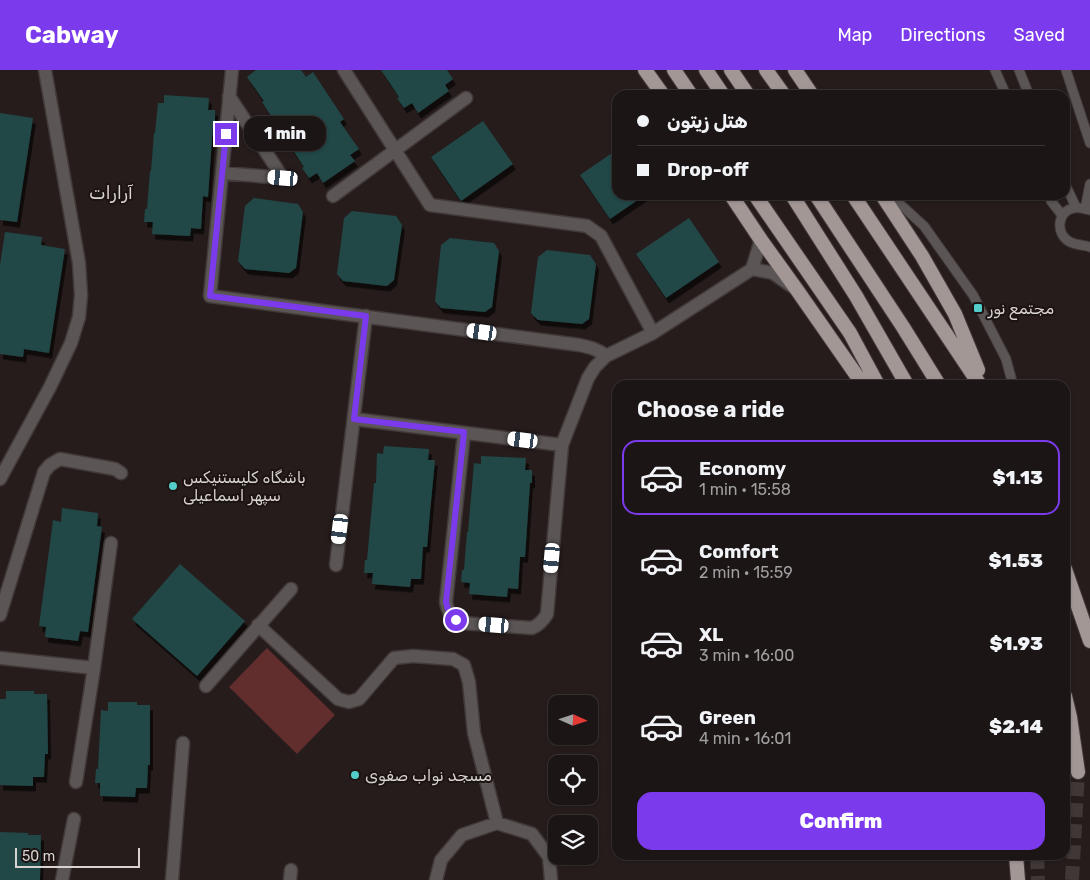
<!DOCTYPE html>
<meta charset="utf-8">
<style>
body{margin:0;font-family:Rubik,"Noto Sans Arabic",sans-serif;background:#251e1e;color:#f1f3f6;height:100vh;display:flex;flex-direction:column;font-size:19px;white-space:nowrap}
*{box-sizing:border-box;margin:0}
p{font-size:16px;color:#a09fa0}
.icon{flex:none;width:28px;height:28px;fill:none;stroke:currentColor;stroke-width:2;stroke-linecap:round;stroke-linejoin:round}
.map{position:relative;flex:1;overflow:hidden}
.side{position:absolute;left:612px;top:310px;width:458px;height:480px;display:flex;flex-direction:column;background:#1c1515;border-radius:15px;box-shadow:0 1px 4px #0004,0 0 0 1px #3a3434}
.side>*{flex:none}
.hud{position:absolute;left:612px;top:20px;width:458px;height:110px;border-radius:15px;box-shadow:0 1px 4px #0004,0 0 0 1px #3a3434;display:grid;align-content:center;height:110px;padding:0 25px;background:#1c1515}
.needle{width:32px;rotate:93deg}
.buttons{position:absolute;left:548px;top:625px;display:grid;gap:10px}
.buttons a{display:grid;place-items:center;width:50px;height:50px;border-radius:10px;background:#1c1515;box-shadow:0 1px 4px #0004,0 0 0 1px #3a3434;font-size:25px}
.scale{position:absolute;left:15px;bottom:12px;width:125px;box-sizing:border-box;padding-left:5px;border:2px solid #d8d2d1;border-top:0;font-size:14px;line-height:18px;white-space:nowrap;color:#d8d2d1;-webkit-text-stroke:4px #1c1313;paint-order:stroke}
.end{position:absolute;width:22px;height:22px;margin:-11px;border:6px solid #7c3aed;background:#fff;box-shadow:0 0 0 2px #fff}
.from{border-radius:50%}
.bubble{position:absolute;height:35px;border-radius:15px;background:#1c1515;box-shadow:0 1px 4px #0004,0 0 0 1px #3a3434;font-size:16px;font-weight:800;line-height:35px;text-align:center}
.car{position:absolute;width:15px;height:30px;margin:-15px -8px;border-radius:6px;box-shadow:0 0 4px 1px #0007;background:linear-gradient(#fff 24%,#345 0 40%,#fff 0 76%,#345 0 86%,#fff 0)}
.hud b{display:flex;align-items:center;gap:18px;height:48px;font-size:19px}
.hud b+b{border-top:1px solid #3a3434}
.hud i{width:12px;height:12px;background:#f1f3f6}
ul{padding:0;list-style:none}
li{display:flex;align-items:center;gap:15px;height:75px;margin:0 10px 8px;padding:0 15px;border:2px solid transparent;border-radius:15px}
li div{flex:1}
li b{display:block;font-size:19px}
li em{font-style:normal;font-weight:800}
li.selected{border-color:#7c3aed}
li>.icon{width:45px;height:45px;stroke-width:1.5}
h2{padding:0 25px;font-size:22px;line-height:60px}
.button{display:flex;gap:10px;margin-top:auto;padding:10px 25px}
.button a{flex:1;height:58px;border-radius:15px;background:#7c3aed;color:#fff;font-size:20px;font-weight:800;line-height:58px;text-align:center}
header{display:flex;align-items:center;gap:30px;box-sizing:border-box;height:70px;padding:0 25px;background:#7c3aed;color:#fff}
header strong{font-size:24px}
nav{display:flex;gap:28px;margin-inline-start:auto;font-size:18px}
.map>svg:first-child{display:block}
.green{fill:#622d2d}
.building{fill:#214746;filter:url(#shadow)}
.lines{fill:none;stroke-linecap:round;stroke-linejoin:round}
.trunk-tunnel{stroke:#413737;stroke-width:14;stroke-dasharray:14 7;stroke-linecap:butt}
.service-casing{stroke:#423939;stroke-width:11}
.minor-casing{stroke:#423939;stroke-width:15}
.trunk-casing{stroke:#423939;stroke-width:16}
.service{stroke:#5b5655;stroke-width:9}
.minor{stroke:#5b5655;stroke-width:12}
.trunk{stroke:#a39796;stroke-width:14}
.route{stroke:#7c3aed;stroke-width:6}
.poi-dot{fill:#53cdc9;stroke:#1c1313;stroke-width:2}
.labels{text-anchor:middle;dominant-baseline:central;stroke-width:4;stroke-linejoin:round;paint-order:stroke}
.poi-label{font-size:16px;fill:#d8d2d1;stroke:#1c1313;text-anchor:start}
.neighbourhood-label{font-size:18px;fill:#d8d2d1;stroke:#1c1313}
</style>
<header>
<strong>Cabway</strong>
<nav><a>Map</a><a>Directions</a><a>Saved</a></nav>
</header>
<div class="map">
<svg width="1090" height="810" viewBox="0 0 1090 810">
<defs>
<filter id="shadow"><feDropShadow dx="3" dy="5.5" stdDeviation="0" flood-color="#0009"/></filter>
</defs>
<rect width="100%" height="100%" fill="#261c1c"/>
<path class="green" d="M 267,578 L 335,645 L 297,684 L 229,617 Z"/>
<path class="building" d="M 256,0 L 301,0 L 306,7 L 313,2 L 344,49 L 340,52 L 359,79 L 350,85 L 355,91 L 323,113 L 317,103 L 309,108 L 302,98 L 304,97 L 262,32 L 264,31 L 247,7 Z
M 381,0 L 447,0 L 453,9 L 445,15 L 449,21 L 418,43 L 412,33 L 404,38 L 397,28 L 399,27 Z
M 164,25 L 209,28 L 208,40 L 215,40 L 215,53 L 213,53 L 208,127 L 203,126 L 201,159 L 191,158 L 190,166 L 152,164 L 153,152 L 144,152 L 145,139 L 147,139 L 150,101 L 151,101 L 154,63 L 155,63 L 158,33 L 164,33 Z
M 0,43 L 33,48 L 17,152 L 0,150 Z
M 483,51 L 513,94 L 461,131 L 431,87 Z
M 618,79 L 618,125 L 645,125 L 610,149 L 580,105 Z
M 254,128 L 298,134 L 303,142 L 296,198 L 289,203 L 245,199 L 238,191 L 245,136 Z
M 352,141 L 396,146 L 402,155 L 394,210 L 387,216 L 343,211 L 337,204 L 344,148 Z
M 689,148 L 719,192 L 666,228 L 636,184 Z
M 5,162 L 42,167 L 41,175 L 65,179 L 49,283 L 24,279 L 23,287 L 0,284 L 0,195 Z
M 450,168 L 494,173 L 499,181 L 492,237 L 485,242 L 441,238 L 435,231 L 441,175 Z
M 547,180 L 590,185 L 596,194 L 589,249 L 582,254 L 538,250 L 531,243 L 538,187 Z
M 384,376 L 429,379 L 428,390 L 435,390 L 430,442 L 427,477 L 423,477 L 421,509 L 411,509 L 410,517 L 372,514 L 373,503 L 364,503 L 365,490 L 367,490 L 374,413 L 376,413 L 377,383 L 383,384 Z
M 481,386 L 526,388 L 525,400 L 532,400 L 532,413 L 530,413 L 525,487 L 520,487 L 518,519 L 508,518 L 507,527 L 469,524 L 470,513 L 461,512 L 462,500 L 464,500 L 467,462 L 468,462 L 474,393 L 481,394 Z
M 62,438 L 98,443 L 97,456 L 102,457 L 88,562 L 80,561 L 78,571 L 45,567 L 46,557 L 39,556 L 53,450 L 61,452 Z
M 180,494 L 245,551 L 197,606 L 132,549 Z
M 6,621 L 34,621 L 34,624 L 47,624 L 48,684 L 45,684 L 44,707 L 33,707 L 33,716 L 0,715 L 0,629 L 6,629 Z
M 108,632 L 137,632 L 137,635 L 150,635 L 150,695 L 148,695 L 147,718 L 136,718 L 135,727 L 100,726 L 100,713 L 95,713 L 96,699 L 98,699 L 101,640 L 108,641 Z
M 0,762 L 28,763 L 28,765 L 41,765 L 40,810 L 0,810 Z"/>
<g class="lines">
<path class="trunk-tunnel" d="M 1037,785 L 1038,810
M 1072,810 L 1078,702"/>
<g class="service-casing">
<path id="service" d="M 995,0 L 1006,25
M 1019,0 L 1029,25
M 1066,0 L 1090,73
M 1065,114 L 1076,137
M 890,125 L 924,156 L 973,225 L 1006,289 L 1013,315
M 1049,125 L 1051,131 L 1062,145
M 1085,139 L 1090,114
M 1090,140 C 1085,139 1079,137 1074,138 C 1057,141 1055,164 1070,172 C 1076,175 1084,175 1090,177"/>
</g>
<g class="minor-casing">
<path id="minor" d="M 232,0 L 210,226 L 579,275 C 589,277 598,279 606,286
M 344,0 L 430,135 L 587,156 L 601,166 L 653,263
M 222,103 L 283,108 L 229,26
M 333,126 L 466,28
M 752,199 L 773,203 L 793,217
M 354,349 L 562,375
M 464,363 L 446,532 C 448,543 452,549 462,553 L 532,558 C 539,555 543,551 547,544 L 562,375 L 588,308 L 595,297 L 606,286 L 653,263 L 752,199 L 761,170
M 0,409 L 50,317 L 71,273 L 79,247 L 81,225 L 79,193 L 45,0
M 336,495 L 366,246
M 0,545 L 44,402 L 50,395 L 60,389 L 115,399 L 121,403
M 258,555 L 338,629 L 349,632 L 359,629 L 394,588 L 413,586 L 453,589 L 464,595 L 469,612 L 474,663 L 497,753
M 0,588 L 94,598 L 76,712
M 94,598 L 111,473
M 206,616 L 291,519
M 62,810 L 74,749
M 172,810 L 183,673
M 290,810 L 291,800
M 436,810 L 441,790 L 462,765 L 497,753 L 532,764 L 549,787 L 551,810"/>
</g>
<g class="trunk-casing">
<path id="trunk" d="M 645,0 L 663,25
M 674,0 L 691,25
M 706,0 L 723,25
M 731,0 L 748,25
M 766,0 L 784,25
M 795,0 L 812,25
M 731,125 L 761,170 L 797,220 L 857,306 L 865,315
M 755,125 L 850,263 L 878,315
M 792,125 L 856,226 L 907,315
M 816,125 L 903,257 L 939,315
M 853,125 L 980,315
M 882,125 L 922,186 L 955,244 L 978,300
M 1065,499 L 1090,571
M 1065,626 L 1070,647 L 1078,702
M 1016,785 L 1018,810"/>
</g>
<use href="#service" class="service"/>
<use href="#minor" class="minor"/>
<use href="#trunk" class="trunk"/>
</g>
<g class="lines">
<path class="route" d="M 226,64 L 210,226 L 366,246 L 354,349 L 464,362 L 446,532 C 448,541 450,545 456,550"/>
</g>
<g class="poi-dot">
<rect x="973" y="233" width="10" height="10" rx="2.5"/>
<circle cx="173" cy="416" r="5"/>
<circle cx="355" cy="705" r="5"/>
</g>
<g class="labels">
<g class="poi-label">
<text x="988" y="238">مجتمع نور</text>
<text x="183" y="407">باشگاه کلیستنیکس<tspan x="183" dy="18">سپهر اسماعیلی</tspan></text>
<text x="365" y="705">مسجد نواب صفوی</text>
</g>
<g class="neighbourhood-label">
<text x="111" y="123">آرارات</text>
</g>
</g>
</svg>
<div class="buttons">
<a><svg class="needle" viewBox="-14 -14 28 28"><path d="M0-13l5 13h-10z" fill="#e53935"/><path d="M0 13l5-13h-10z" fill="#a09fa0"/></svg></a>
<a><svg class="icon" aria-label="locate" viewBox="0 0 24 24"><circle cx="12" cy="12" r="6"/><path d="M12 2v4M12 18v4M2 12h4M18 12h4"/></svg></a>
<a><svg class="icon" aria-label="layers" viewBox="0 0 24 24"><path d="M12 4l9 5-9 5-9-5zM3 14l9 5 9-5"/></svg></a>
</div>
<div class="scale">50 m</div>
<i class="end from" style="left:456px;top:550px"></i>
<i class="end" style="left:226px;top:64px"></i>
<div class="bubble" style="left:244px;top:46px;width:82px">1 min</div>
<i class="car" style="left:283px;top:108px;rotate:275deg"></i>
<i class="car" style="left:482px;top:262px;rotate:278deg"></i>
<i class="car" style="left:523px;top:370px;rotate:277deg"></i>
<i class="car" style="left:340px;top:459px;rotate:187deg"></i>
<i class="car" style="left:552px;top:488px;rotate:185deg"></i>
<i class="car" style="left:494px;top:555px;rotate:275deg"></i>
<div class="hud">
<b><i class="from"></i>هتل زیتون</b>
<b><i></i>Drop-off</b>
</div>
<section class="side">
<h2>Choose a ride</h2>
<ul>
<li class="selected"><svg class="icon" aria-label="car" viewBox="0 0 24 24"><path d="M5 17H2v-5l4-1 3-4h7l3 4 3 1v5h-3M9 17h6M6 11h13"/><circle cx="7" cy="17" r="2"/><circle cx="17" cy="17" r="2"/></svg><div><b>Economy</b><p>1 min · 15:58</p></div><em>$1.13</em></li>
<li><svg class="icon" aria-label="car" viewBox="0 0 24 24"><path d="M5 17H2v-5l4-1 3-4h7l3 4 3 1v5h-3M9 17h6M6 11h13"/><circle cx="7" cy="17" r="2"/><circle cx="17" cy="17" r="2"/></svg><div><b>Comfort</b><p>2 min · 15:59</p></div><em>$1.53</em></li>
<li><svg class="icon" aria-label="car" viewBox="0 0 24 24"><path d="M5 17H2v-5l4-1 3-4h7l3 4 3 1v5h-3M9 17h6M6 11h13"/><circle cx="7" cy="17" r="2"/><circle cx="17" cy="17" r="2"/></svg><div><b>XL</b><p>3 min · 16:00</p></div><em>$1.93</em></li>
<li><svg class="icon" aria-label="car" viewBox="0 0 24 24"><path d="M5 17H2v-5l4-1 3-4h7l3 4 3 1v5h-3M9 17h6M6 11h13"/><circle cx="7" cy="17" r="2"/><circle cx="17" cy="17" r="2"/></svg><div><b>Green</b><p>4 min · 16:01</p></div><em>$2.14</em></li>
</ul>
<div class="button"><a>Confirm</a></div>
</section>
</div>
